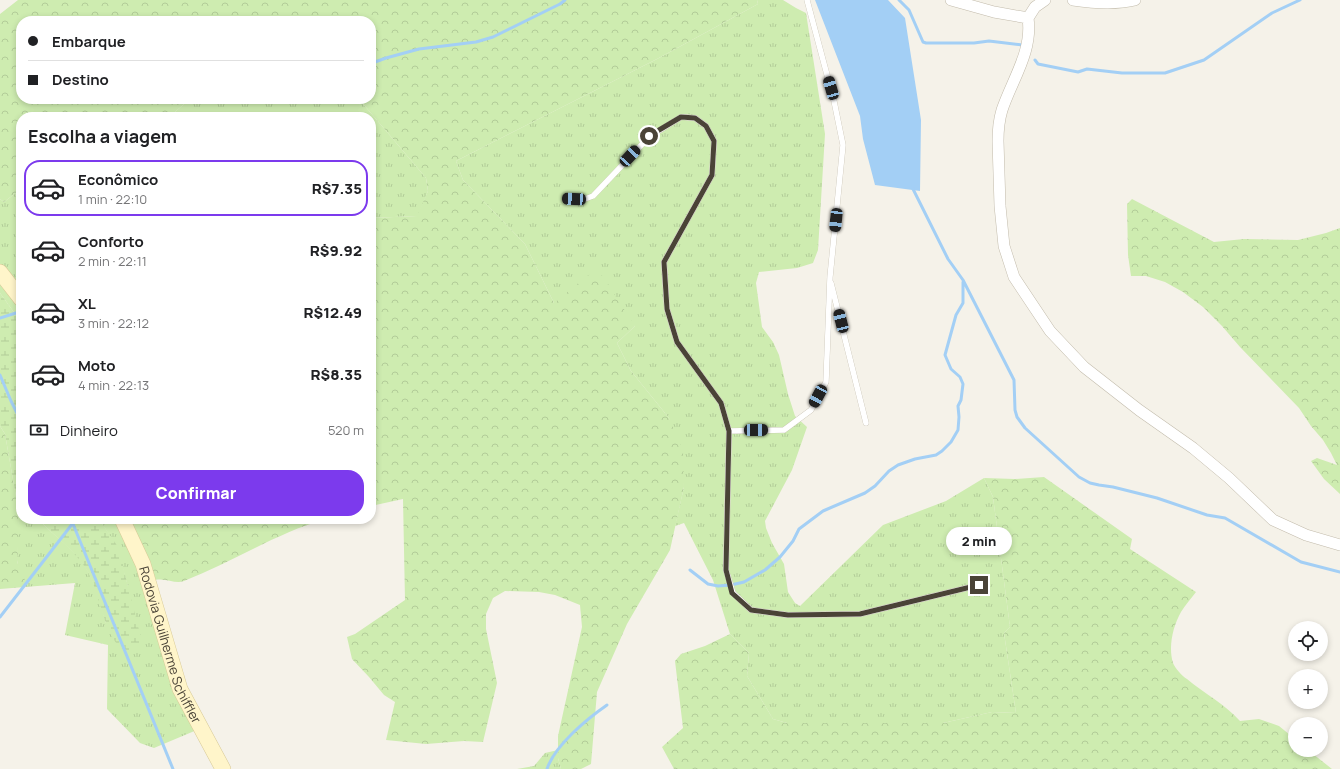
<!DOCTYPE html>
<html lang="pt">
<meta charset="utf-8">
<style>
body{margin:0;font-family:Manrope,sans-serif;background:#f6f6f6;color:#202124;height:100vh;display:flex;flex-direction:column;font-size:15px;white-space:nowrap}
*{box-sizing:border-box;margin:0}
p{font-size:13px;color:#757577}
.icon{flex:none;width:22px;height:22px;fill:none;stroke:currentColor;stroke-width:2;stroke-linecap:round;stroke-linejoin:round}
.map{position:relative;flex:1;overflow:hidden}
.drawer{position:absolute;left:16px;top:112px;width:360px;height:412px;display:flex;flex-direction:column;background:#fff;border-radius:16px;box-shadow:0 2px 6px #0003}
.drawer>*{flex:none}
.top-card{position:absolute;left:16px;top:16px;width:360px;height:88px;border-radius:16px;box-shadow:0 2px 6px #0003;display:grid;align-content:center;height:88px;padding:0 12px;background:#fff}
.buttons{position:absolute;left:1288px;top:621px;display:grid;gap:8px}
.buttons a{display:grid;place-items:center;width:40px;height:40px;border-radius:50%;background:#fff;box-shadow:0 2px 6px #0003;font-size:20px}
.end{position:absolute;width:18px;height:18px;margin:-9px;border:5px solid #4a4337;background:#fff;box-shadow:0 0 0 2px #fff}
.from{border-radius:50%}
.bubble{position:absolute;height:28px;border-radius:14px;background:#fff;box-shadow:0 2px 6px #0003;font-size:13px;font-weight:800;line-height:28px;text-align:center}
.car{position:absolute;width:12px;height:24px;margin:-12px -6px;border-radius:5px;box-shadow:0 0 3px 1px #0007;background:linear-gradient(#222 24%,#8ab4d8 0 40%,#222 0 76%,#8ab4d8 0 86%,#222 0)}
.top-card b{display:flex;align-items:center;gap:14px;height:38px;font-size:15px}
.top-card b+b{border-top:1px solid #e0e0e0}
.top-card i{width:10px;height:10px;background:#202124}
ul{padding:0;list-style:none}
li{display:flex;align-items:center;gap:12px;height:56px;margin:0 8px 6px;padding:0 4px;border:2px solid transparent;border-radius:16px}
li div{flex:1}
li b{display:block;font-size:15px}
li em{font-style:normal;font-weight:800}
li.active{border-color:#7c3aed}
li>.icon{width:36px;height:36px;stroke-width:1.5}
h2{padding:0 12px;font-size:18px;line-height:48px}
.pay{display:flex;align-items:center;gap:10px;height:44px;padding:0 12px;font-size:15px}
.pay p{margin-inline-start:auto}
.primary-button{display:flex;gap:8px;margin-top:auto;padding:8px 12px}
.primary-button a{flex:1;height:46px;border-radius:16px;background:#7c3aed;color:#fff;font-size:16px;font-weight:800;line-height:46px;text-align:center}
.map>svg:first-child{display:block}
.grass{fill:url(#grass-tufts)}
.forest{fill:url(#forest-crowns)}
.wetland{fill:url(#wetland-marsh)}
.water{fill:#a3cff5}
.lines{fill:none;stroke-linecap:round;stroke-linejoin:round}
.stream{stroke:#a3cff5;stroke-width:3}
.lane-casing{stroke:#c2bbab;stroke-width:6}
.street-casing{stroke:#c2bbab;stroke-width:12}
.secondary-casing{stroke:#d8ca97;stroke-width:16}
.lane{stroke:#fff;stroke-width:5.5}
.street{stroke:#fff;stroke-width:11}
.secondary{stroke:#fff5ca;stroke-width:15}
.route{stroke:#4a4337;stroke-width:5}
.labels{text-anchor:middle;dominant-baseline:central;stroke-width:3;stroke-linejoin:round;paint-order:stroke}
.street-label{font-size:13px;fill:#4a4337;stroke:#fff}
</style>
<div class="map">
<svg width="1340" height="769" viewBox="0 0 1340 769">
<defs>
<pattern id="grass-tufts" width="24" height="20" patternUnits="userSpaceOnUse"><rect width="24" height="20" fill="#ceecb0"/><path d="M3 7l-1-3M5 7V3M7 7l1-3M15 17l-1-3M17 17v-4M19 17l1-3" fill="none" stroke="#b2cc98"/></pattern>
<pattern id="forest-crowns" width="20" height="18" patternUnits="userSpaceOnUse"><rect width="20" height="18" fill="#ceecb0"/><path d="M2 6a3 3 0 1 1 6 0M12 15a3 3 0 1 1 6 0" fill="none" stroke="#b2cc98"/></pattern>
<pattern id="wetland-marsh" width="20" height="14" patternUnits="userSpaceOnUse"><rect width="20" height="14" fill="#ceecb0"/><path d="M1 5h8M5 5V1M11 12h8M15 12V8" fill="none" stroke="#b2cc98"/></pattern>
</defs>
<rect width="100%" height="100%" fill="#f5f2e9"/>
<path class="grass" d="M 757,0 L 783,0 L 796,8 L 806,13 L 825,134 L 818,250 L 813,263 L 797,268 L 759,272 L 756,283 L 762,327 L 773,342 L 779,355 L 788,394 L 795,416 L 807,427 L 792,470 L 765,521 L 766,528 L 772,543 L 784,564 L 788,592 L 795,603 L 800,606 L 883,525 L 946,501 L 984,478 L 993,497 L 1010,627 L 1004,633 L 1016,713 L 992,712 L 943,723 L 787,723 L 773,719 L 747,676 L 749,653 L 730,634 L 713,580 L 684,523 L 675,526 L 684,487 L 669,418 L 631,371 L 617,343 L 635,326 L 554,303 L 525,244 L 463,180 L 456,161 L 657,59 L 758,4 Z
M 190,99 L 359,99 L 426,178 L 428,191 L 418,216 L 371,218 L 371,117 L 169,117 Z
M 21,189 L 21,322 L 0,293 L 0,199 L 4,202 Z
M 16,497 L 21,502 L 21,519 L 38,519 C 55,537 77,551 89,573 C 97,589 101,606 106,623 L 128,587 L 117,547 L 99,519 L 122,519 L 189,694 L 204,727 L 154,748 L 140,743 L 107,709 L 108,645 L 65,635 L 75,583 L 25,587 C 25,576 17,569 17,560 C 17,539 20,518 16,497 Z
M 558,750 L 558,758 L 561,769 L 517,769 L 534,766 L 545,753 Z"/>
<path class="forest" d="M 18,0 L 757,0 L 758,4 L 657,59 L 456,161 L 463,180 L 525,244 L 554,303 L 597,268 L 635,326 L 617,343 L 631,371 L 669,418 L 683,451 L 684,487 L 670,550 L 627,624 L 597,692 L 591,764 L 581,769 L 561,769 L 558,758 L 558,736 L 582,627 L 580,605 L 555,595 L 539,592 L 505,591 L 493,598 L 486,614 L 486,629 L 497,683 L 483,742 L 464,741 L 426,744 L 386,740 L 395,702 L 384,695 L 369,677 L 352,659 L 347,637 L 355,634 L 405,600 L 403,499 L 371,506 L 371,218 L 417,216 L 428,191 L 426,178 L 359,99 L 371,99 L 371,21 L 21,21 L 21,99 L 190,99 L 169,117 L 21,117 L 21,189 L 4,202 L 0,199 L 0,14 Z
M 1132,199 L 1214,242 L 1244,239 L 1298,240 L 1326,233 L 1340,228 L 1340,494 L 1324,479 L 1311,461 L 1317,458 L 1337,465 L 1331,453 L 1323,440 L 1311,426 L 1299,408 L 1240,347 L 1222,326 L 1203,307 L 1183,292 L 1165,282 L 1146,276 L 1131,276 L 1128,255 L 1127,204 Z
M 0,426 L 5,434 L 17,502 L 19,531 L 17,562 L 25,580 L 25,587 L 0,589 Z
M 1044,477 L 1132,539 L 1130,549 L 1196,592 C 1191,599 1185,605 1181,612 C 1173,626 1168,647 1173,663 C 1175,668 1182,676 1187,679 C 1205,694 1225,704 1240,721 L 1259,719 L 1279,726 L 1295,739 L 1295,750 L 1308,750 L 1332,769 L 674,769 L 662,747 L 683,728 L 675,661 L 681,654 L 705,646 L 730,634 L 749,653 L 747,676 L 773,719 L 787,723 L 943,723 L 992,712 L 1016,713 L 1004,633 L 1010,627 L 993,497 L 984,478 L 1015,479 Z
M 122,519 L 325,519 C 275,534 232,562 184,581 C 175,585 164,576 152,581 Z"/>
<path class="wetland" d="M 0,293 L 21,322 L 21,502 L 16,497 L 5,434 L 0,426 Z
M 38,519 L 99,519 L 118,547 L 141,638 L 140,645 L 135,652 C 132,651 126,651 123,649 C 105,639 99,591 88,572 C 76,551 55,537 38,519 Z"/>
<path class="water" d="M 815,0 L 888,0 L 905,18 L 921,120 L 920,191 L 875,185 L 863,139 L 860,116 Z"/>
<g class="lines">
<path class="stream" d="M 899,0 L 909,10 L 923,42 L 926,43 L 974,43 L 989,41 L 1023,45
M 1035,60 L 1038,64 L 1078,72 L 1087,69 L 1122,73 L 1165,73 L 1204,60 L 1272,13 L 1300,0
M 375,62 L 386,58 L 419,49 L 476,42 L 493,37 L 560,4 L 565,0
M 912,187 L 948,259 L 963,280 L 1014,380 L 1015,410 L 1017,417 L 1025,428 L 1079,477 L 1090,483 L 1099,485 L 1113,487 L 1157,498 L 1207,515 L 1225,518 L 1301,562 L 1340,572
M 0,318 L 19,312
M 0,375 L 11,401 L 21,421
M 71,519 L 173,769
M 690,570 L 708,584 L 718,586 L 731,585 L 744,582 L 765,570 L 780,557 L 793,541 L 799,529 L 823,511 L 865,493 L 875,486 L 889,471 L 898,465 L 915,459 L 936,455 L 942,451 L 951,442 L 958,430 L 959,417 L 958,406 L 961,400 L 963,384 L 960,377 L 951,369 L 945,355 L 956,315 L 963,303 L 963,282
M 0,617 L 73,523
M 547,769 C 555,745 587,719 607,705"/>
<g class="lane-casing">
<path id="lane" d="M 565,199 L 582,200 L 593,196 L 649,137 L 681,117 L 695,118 L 706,126 L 714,141 L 712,175 L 664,262 L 667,309 L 677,342 L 721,403 L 729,431 L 726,570 L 733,593 L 751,610 L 788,615 L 860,614 L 979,585
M 831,283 L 866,423
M 729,431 L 784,430 L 811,410 L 826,382 L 830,277 L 843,145 L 834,101 L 807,0"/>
</g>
<g class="street-casing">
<path id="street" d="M 951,0 L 994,12 L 1028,18
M 1045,0 L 1035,7 L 1028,18 C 1033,51 1012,80 1002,110 C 999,120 998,131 998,141 L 1000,206 L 1004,246 L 1014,277 L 1050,331 L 1084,367 L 1139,410 L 1193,448 L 1229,478 L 1273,520 L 1306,535 L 1340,545
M 1073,0 C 1093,3 1115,5 1135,0"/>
</g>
<g class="secondary-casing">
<g id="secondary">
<path d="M 0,272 L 21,299"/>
<path id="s1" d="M 122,519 L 143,564 L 180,689 L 223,769"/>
</g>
</g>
<use href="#lane" class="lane"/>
<use href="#street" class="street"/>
<use href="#secondary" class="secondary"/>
</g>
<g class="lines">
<path class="route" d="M 649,136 L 681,117 L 695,118 L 706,126 L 714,141 L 712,175 L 664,262 L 667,309 L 677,342 L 721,403 L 729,431 L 726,570 L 732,593 L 751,610 L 788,615 L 860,614 L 979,585"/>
</g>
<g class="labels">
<g class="street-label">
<text stroke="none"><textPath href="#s1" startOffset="135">Rodovia Guilherme Schiffler</textPath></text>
</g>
</g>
</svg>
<div class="buttons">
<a><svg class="icon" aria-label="locate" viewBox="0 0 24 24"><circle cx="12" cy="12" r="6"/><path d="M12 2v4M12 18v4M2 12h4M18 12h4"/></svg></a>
<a>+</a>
<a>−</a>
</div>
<i class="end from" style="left:649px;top:136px"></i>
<i class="end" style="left:979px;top:585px"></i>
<div class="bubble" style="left:946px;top:527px;width:66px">2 min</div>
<i class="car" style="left:831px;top:88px;rotate:344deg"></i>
<i class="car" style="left:630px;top:156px;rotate:43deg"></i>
<i class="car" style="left:574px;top:199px;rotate:273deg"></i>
<i class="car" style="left:836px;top:220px;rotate:186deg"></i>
<i class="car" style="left:841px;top:321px;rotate:346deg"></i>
<i class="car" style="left:818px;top:396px;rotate:208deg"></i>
<i class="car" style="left:756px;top:430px;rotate:89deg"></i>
<div class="top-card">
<b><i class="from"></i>Embarque</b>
<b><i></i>Destino</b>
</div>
<section class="drawer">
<h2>Escolha a viagem</h2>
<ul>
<li class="active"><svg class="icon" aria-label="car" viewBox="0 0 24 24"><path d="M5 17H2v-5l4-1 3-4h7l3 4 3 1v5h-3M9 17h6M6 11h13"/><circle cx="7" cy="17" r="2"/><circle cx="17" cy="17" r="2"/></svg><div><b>Econômico</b><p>1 min · 22:10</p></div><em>R$7.35</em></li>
<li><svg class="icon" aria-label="car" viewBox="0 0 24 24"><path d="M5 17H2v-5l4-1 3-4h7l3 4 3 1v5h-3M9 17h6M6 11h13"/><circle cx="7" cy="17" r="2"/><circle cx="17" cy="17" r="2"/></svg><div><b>Conforto</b><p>2 min · 22:11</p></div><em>R$9.92</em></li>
<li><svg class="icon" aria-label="car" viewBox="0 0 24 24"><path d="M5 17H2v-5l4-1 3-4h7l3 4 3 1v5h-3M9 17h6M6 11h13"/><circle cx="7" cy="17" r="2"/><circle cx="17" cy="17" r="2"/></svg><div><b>XL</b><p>3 min · 22:12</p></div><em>R$12.49</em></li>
<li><svg class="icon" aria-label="car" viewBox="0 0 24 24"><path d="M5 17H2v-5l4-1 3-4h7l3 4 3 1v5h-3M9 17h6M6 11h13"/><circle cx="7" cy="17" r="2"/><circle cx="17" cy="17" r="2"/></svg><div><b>Moto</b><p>4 min · 22:13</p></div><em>R$8.35</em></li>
</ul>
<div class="pay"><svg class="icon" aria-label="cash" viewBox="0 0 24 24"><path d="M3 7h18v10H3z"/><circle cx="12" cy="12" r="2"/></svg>Dinheiro<p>520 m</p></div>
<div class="primary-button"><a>Confirmar</a></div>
</section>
</div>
